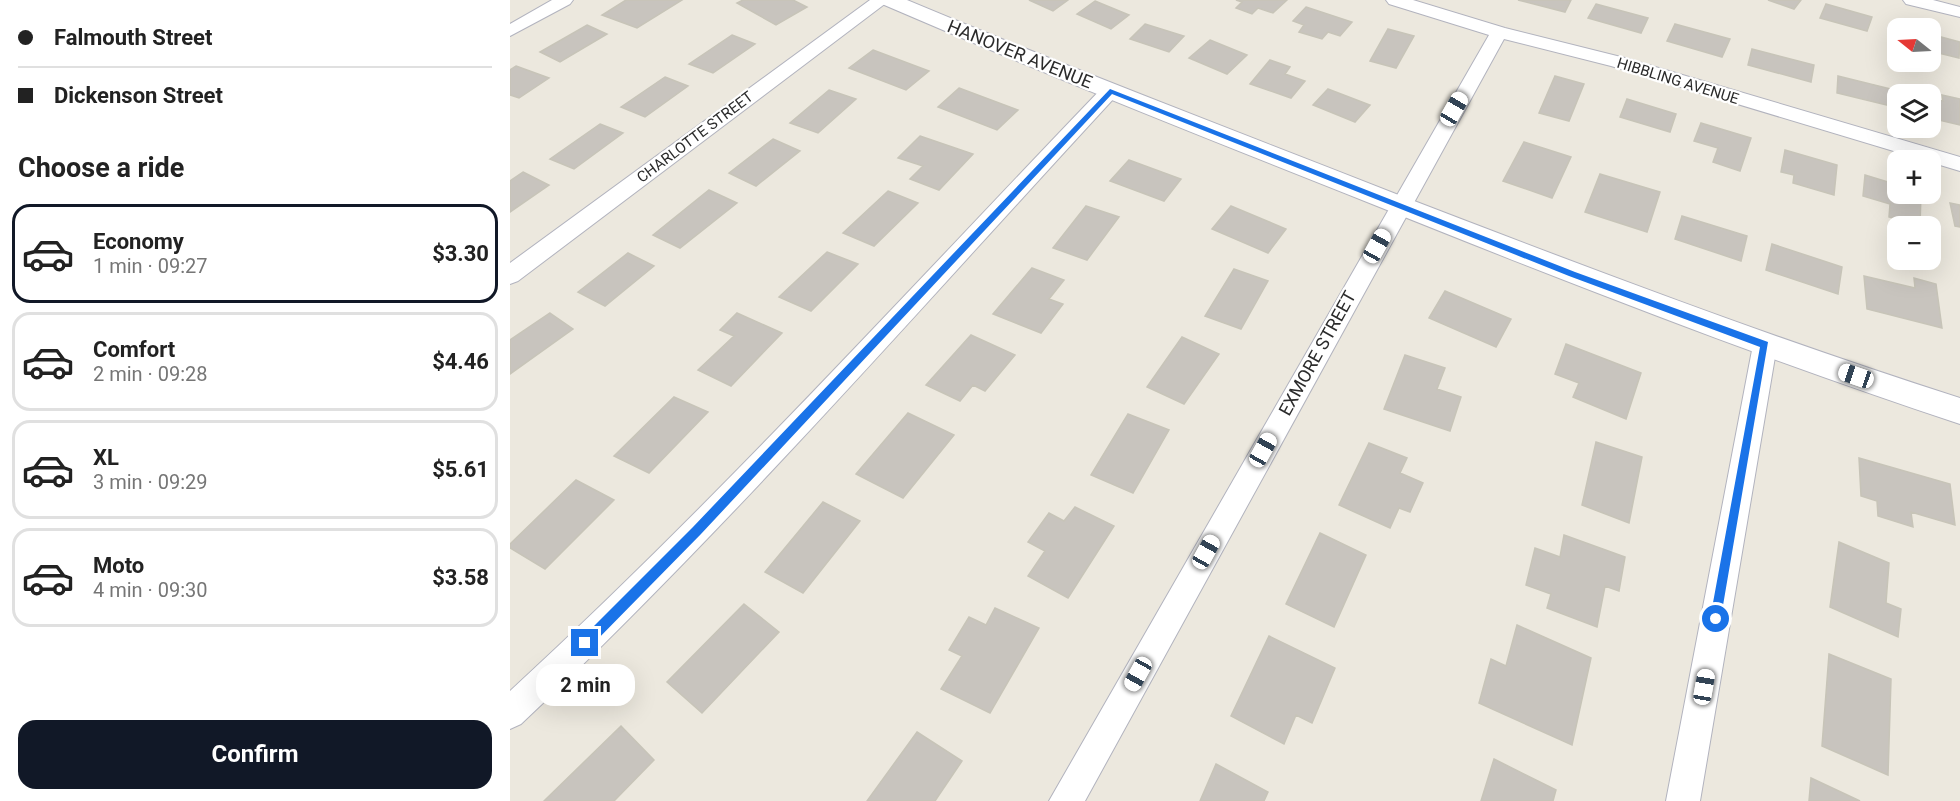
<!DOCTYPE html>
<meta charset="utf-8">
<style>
body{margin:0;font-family:Roboto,sans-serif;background:#f6f6f6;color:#222;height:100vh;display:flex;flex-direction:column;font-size:22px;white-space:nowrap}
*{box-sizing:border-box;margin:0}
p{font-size:20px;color:#767676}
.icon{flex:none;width:33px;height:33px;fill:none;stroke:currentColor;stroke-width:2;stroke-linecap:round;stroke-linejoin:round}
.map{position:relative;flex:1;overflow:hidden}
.panel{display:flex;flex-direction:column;background:#fff;width:510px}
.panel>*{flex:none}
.hud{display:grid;align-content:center;height:132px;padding:0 18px;background:#fff}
.needle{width:39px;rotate:288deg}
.fabs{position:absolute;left:1377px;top:18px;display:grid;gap:12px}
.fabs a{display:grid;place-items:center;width:54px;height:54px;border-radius:12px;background:#fff;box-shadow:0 6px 24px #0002;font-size:30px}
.end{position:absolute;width:27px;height:27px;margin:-14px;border:8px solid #1a73e8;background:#fff;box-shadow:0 0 0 3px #fff}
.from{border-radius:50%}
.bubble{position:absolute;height:42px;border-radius:18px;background:#fff;box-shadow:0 6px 24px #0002;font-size:20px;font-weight:700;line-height:42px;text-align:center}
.car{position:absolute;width:18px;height:36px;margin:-18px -9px;border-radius:8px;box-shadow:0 0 4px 2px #0007;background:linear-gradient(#fff 24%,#345 0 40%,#fff 0 76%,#345 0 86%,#fff 0)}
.hud b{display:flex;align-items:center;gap:21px;height:57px;font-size:22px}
.hud b+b{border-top:2px solid #e0e0e0}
.hud i{width:15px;height:15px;background:#222}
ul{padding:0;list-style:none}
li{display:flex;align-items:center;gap:18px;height:99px;margin:0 12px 9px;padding:0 6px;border:3px solid #e0e0e0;border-radius:18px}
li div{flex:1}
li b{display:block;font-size:22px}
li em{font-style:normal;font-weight:700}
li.selected{border-color:#111827}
li>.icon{width:54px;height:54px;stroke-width:1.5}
h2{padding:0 18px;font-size:27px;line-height:72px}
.primary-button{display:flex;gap:12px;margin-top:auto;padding:12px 18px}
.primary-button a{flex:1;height:69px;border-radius:18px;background:#111827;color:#fff;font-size:24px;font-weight:700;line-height:69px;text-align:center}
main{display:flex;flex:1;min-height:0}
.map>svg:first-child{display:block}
.building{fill:#c8c4be;stroke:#c7c4b8;stroke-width:1.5}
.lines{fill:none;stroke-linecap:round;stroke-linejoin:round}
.minor-casing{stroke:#b2b3be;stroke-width:2}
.tertiary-casing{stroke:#b2b3be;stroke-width:2}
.minor{fill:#fff;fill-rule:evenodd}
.tertiary{fill:#fff;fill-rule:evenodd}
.route{fill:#1a73e8}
.labels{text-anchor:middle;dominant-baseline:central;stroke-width:4.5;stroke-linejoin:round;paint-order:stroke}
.far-street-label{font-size:15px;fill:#2b2b2b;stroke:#fff}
.street-label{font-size:18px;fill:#2b2b2b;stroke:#fff}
</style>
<main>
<section class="panel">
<div class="hud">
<b><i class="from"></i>Falmouth Street</b>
<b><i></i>Dickenson Street</b>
</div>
<h2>Choose a ride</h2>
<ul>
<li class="selected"><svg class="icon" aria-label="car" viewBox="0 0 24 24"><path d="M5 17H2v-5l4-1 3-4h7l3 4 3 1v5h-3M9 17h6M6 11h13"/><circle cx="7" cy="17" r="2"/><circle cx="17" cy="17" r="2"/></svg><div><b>Economy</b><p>1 min · 09:27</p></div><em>$3.30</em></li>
<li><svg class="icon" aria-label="car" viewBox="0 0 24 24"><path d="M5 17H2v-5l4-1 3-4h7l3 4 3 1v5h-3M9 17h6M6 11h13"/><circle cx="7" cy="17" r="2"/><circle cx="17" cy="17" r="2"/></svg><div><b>Comfort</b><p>2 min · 09:28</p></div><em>$4.46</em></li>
<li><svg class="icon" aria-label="car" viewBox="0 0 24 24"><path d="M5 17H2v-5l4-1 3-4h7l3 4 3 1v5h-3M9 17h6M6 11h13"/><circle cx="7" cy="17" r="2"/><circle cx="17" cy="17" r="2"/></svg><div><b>XL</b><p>3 min · 09:29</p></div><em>$5.61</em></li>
<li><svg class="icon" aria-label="car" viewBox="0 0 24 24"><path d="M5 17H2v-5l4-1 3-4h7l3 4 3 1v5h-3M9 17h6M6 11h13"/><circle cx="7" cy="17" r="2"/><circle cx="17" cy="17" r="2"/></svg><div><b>Moto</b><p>4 min · 09:30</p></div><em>$3.58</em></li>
</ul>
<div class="primary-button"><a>Confirm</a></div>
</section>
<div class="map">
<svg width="1450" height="801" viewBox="0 0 1450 801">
<rect width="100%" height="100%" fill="#ece8de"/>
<path class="building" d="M 116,0 L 172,0 L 127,28 L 92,15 Z
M 233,0 L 283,0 L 297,7 L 266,25 L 227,3 Z
M 519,0 L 558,0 L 543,11 Z
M 726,0 L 777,0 L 763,13 L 748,8 L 742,14 L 726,8 L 732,2 Z
M 1008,0 L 1061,0 L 1055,12 Z
M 1258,0 L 1291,0 L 1284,9 Z
M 585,1 L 619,15 L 601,29 L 567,14 Z
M 1086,4 L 1138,18 L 1131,33 L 1078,18 Z
M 1316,4 L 1362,17 L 1357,31 L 1310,18 Z
M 796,7 L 842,22 L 830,36 L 818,32 L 812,39 L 789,32 L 794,25 L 783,21 Z
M 635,24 L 674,36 L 659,52 L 620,39 Z
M 1165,24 L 1220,39 L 1212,57 L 1157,41 Z
M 77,25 L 97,34 L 50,62 L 30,52 Z
M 878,29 L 904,36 L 886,68 L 860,61 Z
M 1420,34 L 1450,42 L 1449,58 L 1420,51 Z
M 222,35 L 245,44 L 203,73 L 179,64 Z
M 700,40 L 737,55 L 717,74 L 679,58 Z
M 1242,49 L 1304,65 L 1301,82 L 1238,65 Z
M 363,50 L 419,71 L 396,90 L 339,68 Z
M 760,60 L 780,67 L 775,74 L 795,81 L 781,98 L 740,84 Z
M 6,66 L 39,78 L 9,98 L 0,95 L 0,70 Z
M 1045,76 L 1074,84 L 1059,121 L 1029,113 Z
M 1328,76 L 1385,90 L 1385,107 L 1327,93 Z
M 155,77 L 178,86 L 135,117 L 111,107 Z
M 449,88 L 508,110 L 487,130 L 428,107 Z
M 818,89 L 860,105 L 845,122 L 803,105 Z
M 319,90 L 346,99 L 308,133 L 280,123 Z
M 1432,95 L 1450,99 L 1450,125 L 1420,118 L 1420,99 L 1433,101 Z
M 1117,99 L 1166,114 L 1160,132 L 1110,117 Z
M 1191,123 L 1241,138 L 1230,171 L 1203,162 L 1208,148 L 1184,141 Z
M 90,124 L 113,133 L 64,169 L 40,159 Z
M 410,136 L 463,154 L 429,190 L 400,179 L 413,166 L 388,158 Z
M 263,139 L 290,151 L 246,186 L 219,173 Z
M 1014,142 L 1061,157 L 1042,198 L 993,181 Z
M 1275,150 L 1327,165 L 1324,195 L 1283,183 L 1284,175 L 1271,172 Z
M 619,160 L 671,179 L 654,201 L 600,181 Z
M 13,172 L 39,185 L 0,212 L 0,181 Z
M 1090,174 L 1150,192 L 1137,232 L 1075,212 Z
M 1355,175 L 1388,185 L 1388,194 L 1411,194 L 1410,225 L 1379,217 L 1380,204 L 1353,196 Z
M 199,190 L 227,203 L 170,248 L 143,235 Z
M 378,191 L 408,203 L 364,246 L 333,233 Z
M 1440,203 L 1450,205 L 1450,227 L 1445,226 Z
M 576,206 L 609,217 L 577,260 L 543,248 Z
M 721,206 L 776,229 L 758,253 L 702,229 Z
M 1172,216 L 1237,236 L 1231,261 L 1165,239 Z
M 1262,244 L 1332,267 L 1328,294 L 1256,270 Z
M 317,252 L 348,264 L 301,311 L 269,297 Z
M 118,253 L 144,266 L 95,306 L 68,292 Z
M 522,268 L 554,280 L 539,299 L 553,304 L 531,333 L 483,314 Z
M 724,269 L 758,281 L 731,329 L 695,316 Z
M 1354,276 L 1405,288 L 1404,278 L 1426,284 L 1432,328 L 1357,309 Z
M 935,291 L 1001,319 L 986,347 L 919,318 Z
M 40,313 L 63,329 L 0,374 L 0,340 Z
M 227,313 L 272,333 L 221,386 L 188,370 L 224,336 L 210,330 Z
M 461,335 L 505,355 L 475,391 L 463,385 L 450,401 L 416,385 Z
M 672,337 L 709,354 L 674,404 L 637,387 Z
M 1056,344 L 1131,373 L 1116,419 L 1063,397 L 1069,383 L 1045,374 Z
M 895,355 L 935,368 L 927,389 L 951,397 L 940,431 L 874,409 Z
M 164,397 L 198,412 L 139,473 L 104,456 Z
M 398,413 L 444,435 L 393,498 L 346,474 Z
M 618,414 L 659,430 L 623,493 L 581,475 Z
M 1086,442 L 1132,457 L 1119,523 L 1072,505 Z
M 859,443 L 897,458 L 890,473 L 913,483 L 900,512 L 889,508 L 880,528 L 829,505 Z
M 1349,458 L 1440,484 L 1445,525 L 1401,512 L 1403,527 L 1368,516 L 1367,501 L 1351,496 Z
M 66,480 L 104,500 L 35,569 L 0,548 L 0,544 Z
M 313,502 L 350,521 L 293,593 L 255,572 Z
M 565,507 L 604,526 L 558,598 L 518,576 L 535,551 L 518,542 L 539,513 L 554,521 Z
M 810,533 L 856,555 L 824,627 L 776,604 Z
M 1054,535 L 1115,557 L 1109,591 L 1095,586 L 1087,627 L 1037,608 L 1041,594 L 1016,585 L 1025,548 L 1050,557 Z
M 1329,542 L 1379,563 L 1376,603 L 1391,609 L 1388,637 L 1320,607 Z
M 234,604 L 269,632 L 192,713 L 157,682 Z
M 485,608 L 529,628 L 480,713 L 431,689 L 452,656 L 439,650 L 459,617 L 476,625 Z
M 1007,625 L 1081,658 L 1062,745 L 969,703 L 981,659 L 996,666 Z
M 759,636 L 825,668 L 802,723 L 786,715 L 774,744 L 721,716 Z
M 1319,654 L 1381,679 L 1378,775 L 1312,746 Z
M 111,726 L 144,760 L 104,801 L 34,801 Z
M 407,732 L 452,761 L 425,801 L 357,801 Z
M 984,759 L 1046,790 L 1043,801 L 971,801 Z
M 706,764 L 758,792 L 754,801 L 690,801 Z
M 1301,778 L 1350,801 L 1299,801 Z"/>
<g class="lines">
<g class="minor-casing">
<path id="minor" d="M 42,0 L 63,0 L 60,4 L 0,36 L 0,24 Z
M 360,0 L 380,0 L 8,281 L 0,284 L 0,263 Z
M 876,0 L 903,0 L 995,28 L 1115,58 L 1450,157 L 1450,171 L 1101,66 L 994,39 L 575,801 L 539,801 L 979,35 L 879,4 Z
M 1393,0 L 1423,0 L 1450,7 L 1450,17 L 1396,4 Z
M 600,85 L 607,87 L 610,91 L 607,95 C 411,307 221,526 11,724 L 0,729 L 0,691 C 208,500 398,290 593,87 Z
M 1255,335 L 1264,338 L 1267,345 L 1190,801 L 1156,801 L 1243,345 L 1246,338 Z"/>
</g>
<g class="tertiary-casing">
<path id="tertiary" d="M 368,0 L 397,0 C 559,68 723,130 886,194 C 1073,266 1259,337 1450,398 L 1450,424 C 1251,358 1056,282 862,204 C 698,139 534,74 372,4 Z"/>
</g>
<use href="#minor" class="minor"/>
<use href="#tertiary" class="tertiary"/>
</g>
<path class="route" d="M 600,89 L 1065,272 L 1258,342 L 1210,623 L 1206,624 L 1200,619 L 1250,347 L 1059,276 L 602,94 L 191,534 L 80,647 L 71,647 L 71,639 L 183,527 Z"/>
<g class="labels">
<g class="far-street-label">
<text transform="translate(1168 81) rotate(17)">HIBBLING AVENUE</text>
<text transform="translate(185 137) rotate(-37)">CHARLOTTE STREET</text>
</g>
<g class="street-label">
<text transform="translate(510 54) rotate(22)">HANOVER AVENUE</text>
<text transform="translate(807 353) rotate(-61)">EXMORE STREET</text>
</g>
</g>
</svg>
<div class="fabs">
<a><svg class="needle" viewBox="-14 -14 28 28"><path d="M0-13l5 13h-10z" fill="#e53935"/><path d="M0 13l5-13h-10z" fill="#767676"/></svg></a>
<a><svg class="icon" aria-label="layers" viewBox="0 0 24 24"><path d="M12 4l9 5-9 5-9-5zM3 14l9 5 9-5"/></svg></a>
<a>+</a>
<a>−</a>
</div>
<i class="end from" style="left:1206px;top:619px"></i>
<i class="end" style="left:75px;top:643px"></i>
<div class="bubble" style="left:26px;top:664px;width:99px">2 min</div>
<i class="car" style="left:944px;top:109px;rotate:30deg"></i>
<i class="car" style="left:867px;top:246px;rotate:29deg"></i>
<i class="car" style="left:1346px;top:376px;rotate:289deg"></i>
<i class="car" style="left:753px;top:450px;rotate:29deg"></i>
<i class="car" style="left:696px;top:552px;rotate:29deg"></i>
<i class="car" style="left:628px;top:674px;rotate:209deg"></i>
<i class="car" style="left:1194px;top:687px;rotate:10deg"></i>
</div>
</main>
